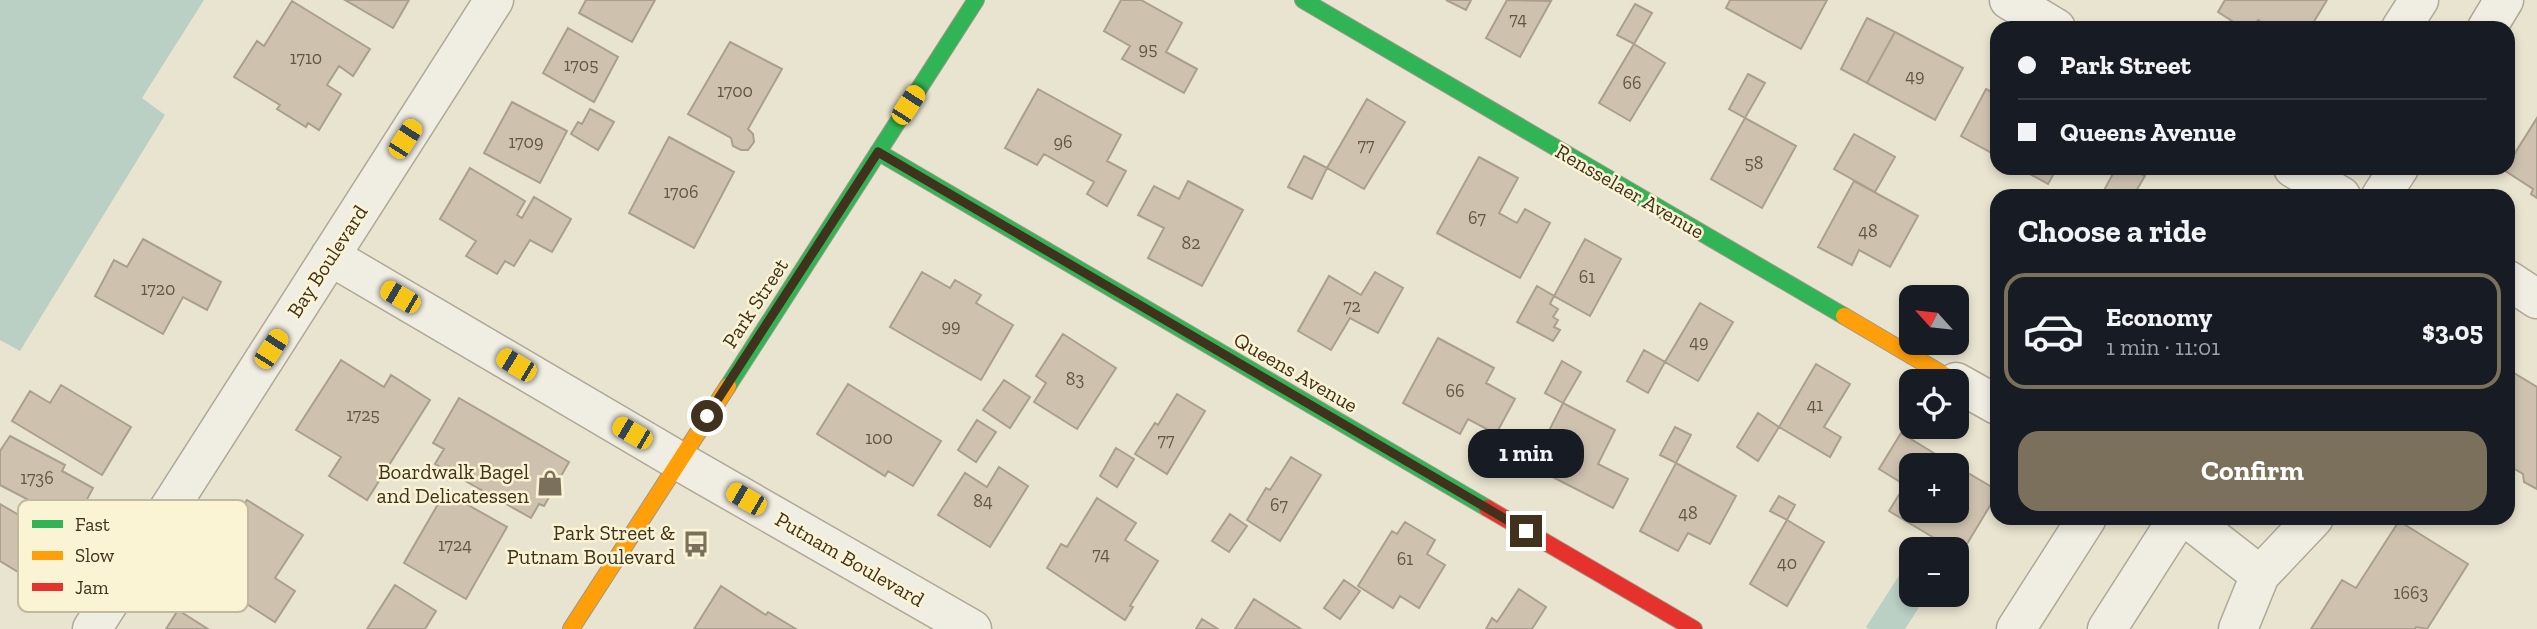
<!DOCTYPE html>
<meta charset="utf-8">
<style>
body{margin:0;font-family:"Zilla Slab",serif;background:#20242c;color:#f1f3f6;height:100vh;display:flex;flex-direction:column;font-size:26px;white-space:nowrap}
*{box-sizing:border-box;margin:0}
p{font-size:23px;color:#9ea1a6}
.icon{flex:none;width:38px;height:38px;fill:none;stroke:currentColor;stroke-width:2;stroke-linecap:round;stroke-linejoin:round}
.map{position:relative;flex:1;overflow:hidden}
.drawer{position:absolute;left:1990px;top:189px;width:525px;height:336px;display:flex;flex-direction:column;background:#171b24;border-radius:21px;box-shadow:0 4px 10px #0003}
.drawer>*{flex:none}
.top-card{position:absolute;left:1990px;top:21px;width:525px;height:154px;border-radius:21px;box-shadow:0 4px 10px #0003;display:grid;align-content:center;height:154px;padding:0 28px;background:#171b24}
.needle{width:46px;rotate:297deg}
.tools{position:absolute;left:1899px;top:285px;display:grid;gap:14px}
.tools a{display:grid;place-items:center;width:70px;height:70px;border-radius:14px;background:#171b24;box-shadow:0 4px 10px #0003;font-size:35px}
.end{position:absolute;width:32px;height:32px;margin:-16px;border:9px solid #40321d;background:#fff;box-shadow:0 0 0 4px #fff}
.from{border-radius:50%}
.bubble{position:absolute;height:49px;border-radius:21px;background:#171b24;box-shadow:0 4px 10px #0003;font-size:23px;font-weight:800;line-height:49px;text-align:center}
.car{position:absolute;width:21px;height:42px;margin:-21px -10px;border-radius:9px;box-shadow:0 0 5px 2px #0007;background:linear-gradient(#f5c518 24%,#345 0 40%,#f5c518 0 76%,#345 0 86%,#f5c518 0)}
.top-card b{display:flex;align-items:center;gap:24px;height:66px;font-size:26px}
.top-card b+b{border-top:2px solid #363941}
.top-card i{width:18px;height:18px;background:#f1f3f6}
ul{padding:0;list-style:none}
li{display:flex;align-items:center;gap:21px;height:116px;margin:0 14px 10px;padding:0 14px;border:4px solid #363941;border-radius:21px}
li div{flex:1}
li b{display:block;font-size:26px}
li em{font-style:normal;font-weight:800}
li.on{border-color:#7b705b}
li>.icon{width:63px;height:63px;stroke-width:1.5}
h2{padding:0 28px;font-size:32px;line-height:84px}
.action{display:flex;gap:14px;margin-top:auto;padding:14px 28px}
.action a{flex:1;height:80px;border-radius:21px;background:#7b705b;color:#fff;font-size:28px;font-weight:800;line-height:80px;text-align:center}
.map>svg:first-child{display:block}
.water{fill:#bad0c5}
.building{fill:#cec2af;stroke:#aa9f8d;stroke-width:2}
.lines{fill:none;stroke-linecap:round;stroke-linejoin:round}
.street-casing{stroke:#afa897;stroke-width:41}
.fast-casing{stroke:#9e9888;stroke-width:18}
.slow-casing{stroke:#9e9888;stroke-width:18}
.jam-casing{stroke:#9e9888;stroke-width:18}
.street{stroke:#f0ede2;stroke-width:38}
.fast{stroke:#30b455;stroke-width:16}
.slow{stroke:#ff9f0a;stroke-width:16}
.jam{stroke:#e5322d;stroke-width:16}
.route{stroke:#40321d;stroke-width:9}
.labels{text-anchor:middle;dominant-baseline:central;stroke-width:5;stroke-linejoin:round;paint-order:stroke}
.number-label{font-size:18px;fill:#645642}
.street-label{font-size:21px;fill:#40321d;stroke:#faf4d5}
.poi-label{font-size:21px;fill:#40321d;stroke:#faf4d5;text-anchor:end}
.key{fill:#faf4d5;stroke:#c2ba9e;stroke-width:2}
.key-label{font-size:19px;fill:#40321d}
</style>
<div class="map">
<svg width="2537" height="629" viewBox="0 0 2537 629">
<rect width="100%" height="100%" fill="#e9e4cf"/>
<path class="water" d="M 0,0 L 204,0 L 142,98 L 165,115 L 20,351 L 0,340 Z
M 1911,557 L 1911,595 L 1927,595 L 1905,629 L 1869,629 L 1866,627 Z"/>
<path class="building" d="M 345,0 L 409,0 L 393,28 Z
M 586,0 L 655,0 L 632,42 L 579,13 Z
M 1121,0 L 1141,0 L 1182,23 L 1166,52 L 1197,69 L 1184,93 L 1122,59 L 1130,46 L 1104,31 Z
M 1446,0 L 1471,0 L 1466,10 Z
M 1507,0 L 1551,1 L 1520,57 L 1486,38 Z
M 1730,0 L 1827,0 L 1801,49 L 1726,8 Z
M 2225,0 L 2327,0 L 2310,28 L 2272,28 L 2258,20 L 2252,28 L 2243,28 L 2218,12 Z
M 292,1 L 370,49 L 353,76 L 339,66 L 327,85 L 341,94 L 319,130 L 308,123 L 306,127 L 277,109 L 280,105 L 234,77 L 257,41 L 264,46 Z
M 1635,4 L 1652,13 L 1634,44 L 1617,35 Z
M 1867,18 L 1895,32 L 1867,83 L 1841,69 Z
M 568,28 L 618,57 L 594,102 L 543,73 Z
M 1895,32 L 1963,68 L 1935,120 L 1867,83 Z
M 730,42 L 782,69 L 748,129 L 753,134 L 754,142 L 748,150 L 741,150 L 733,146 L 731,138 L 688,114 Z
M 1634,44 L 1665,63 L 1630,121 L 1599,103 Z
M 1748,74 L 1765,83 L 1745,118 L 1729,109 Z
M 1038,89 L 1121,135 L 1107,161 L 1126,171 L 1107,206 L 1087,194 L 1094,182 L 1044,154 L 1037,165 L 1005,148 Z
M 1986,89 L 1997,95 L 1997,156 L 1961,136 Z
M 1367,99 L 1405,122 L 1364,189 L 1327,168 Z
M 512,102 L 567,131 L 540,183 L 484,153 Z
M 590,109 L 614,122 L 598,150 L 571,134 L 578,122 L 582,124 Z
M 1745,118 L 1796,146 L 1762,208 L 1711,179 Z
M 2537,118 L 2537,198 L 2531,194 L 2533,189 L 2504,170 L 2508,168 L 2508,164 Z
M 1854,134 L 1895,157 L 1875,192 L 1834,169 Z
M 669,137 L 734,172 L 694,248 L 629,213 Z
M 1304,156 L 1327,168 L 1312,199 L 1288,187 Z
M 1479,157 L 1518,178 L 1499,213 L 1517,223 L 1525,209 L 1550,223 L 1520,278 L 1437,233 Z
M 470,168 L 525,201 L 517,215 L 522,218 L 534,197 L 571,219 L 552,252 L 530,240 L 514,266 L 505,261 L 497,274 L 466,256 L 476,241 L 440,219 Z
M 2019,168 L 2057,168 L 2048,184 Z
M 2116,168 L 2130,168 L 2145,176 L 2136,191 L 2146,196 L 2101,196 Z
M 1188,181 L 1243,210 L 1202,286 L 1148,258 L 1164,228 L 1138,215 L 1154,186 L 1179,199 Z
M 1854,181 L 1918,216 L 1890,267 L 1859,250 L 1852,265 L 1818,247 Z
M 143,239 L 221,282 L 207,310 L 183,297 L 163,334 L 95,296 L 114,260 L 127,267 Z
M 1585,239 L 1621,259 L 1590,316 L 1554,296 Z
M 922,272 L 950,288 L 955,280 L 981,295 L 976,303 L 1013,325 L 981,380 L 890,327 Z
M 1375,272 L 1403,288 L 1378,333 L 1350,318 L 1331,350 L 1298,331 L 1329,276 L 1361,295 Z
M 1537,286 L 1554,296 L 1550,304 L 1558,309 L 1553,317 L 1558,320 L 1554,327 L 1560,330 L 1553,341 L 1517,322 Z
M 1700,303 L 1733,322 L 1698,381 L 1665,362 Z
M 1063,334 L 1116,368 L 1077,429 L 1034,402 L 1046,383 L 1036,376 Z
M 1438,338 L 1494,368 L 1486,383 L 1515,399 L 1496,434 L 1468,419 L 1460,434 L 1403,403 Z
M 1644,350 L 1665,362 L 1648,393 L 1627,381 Z
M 341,360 L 384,387 L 391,375 L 430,400 L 367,500 L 329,476 L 341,457 L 296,430 Z
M 1562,361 L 1581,372 L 1563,403 L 1545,393 Z
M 1816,364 L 1850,384 L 1824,427 L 1841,437 L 1830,457 L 1779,427 Z
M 2509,370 L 2537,387 L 2537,489 L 2524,482 L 2523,474 L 2508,465 Z
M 1004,380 L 1030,397 L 1010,428 L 983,410 Z
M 848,384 L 941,441 L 913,486 L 888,471 L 885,476 L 817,434 Z
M 61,385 L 131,427 L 102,475 L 12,421 L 30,391 L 50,403 Z
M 1177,394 L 1205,411 L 1167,474 L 1135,454 L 1155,423 L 1158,425 Z
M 459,398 L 569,462 L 544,506 L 539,504 L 531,518 L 435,464 L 444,449 L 433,443 Z
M 1563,403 L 1615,430 L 1598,464 L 1628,479 L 1613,508 L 1531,466 Z
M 1758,413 L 1779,427 L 1758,461 L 1737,447 Z
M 977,420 L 996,432 L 976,462 L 958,450 Z
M 1675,427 L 1691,435 L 1676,463 L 1660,455 Z
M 1901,433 L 1955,466 L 1911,466 L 1911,511 L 1956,511 L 1956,466 L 1997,490 L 1997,494 L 1961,554 L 1889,511 L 1905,485 L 1879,469 Z
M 10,436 L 65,465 L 62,471 L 93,488 L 72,528 L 25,502 L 27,499 L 0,485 L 0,451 Z
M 1116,448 L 1134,459 L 1117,487 L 1100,476 Z
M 1291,457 L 1321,475 L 1280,541 L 1247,520 L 1266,488 L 1270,490 Z
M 1676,463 L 1736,496 L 1710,544 L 1688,533 L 1678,551 L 1640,531 Z
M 999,467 L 1028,486 L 990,547 L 938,515 L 965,473 L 987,487 Z
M 445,492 L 507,527 L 466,599 L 404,563 Z
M 1779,496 L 1795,505 L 1787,520 L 1770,511 Z
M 1097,498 L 1136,523 L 1125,540 L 1158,561 L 1130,606 L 1133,607 L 1125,620 L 1047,568 L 1061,544 L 1067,547 Z
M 247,500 L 303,535 L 275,578 L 295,591 L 275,622 L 212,582 L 229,555 L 224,552 L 230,543 L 223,538 Z
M 0,504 L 63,541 L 38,584 L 0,561 Z
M 1230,514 L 1247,526 L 1229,552 L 1212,541 Z
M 1787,520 L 1824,542 L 1787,606 L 1750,584 Z
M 2399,521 L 2468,564 L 2427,629 L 2416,627 L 2415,629 L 2311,629 L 2342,580 L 2356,588 Z
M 1405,522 L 1435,540 L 1427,554 L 1445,565 L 1419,608 L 1400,596 L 1393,608 L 1358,586 L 1392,531 L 1397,534 Z
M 1344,580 L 1360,591 L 1340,619 L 1324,608 Z
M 395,585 L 436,611 L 425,629 L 367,629 Z
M 721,586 L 766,615 L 768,612 L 796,629 L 694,629 Z
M 1519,589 L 1546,607 L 1532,629 L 1486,629 L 1492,618 L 1497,622 Z
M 1254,599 L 1301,629 L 1235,629 Z
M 178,610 L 208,629 L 166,629 Z
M 1202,619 L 1218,629 L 1196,629 Z"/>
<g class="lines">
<g class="street-casing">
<path id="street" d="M 2009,0 L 2056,28
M 2401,28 L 2419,0
M 2487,28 L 2504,0
M 2293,168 L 2341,196
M 2381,196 L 2399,168
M 330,256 L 679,461 L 972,629
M 2508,280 L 2537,299
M 1956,382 L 1997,405
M 2187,518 L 2260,575
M 92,629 L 494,0
M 2016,629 L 2087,518
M 2107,629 L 2178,518
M 2238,629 L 2260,575 L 2314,518"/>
</g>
<g class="fast-casing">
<path id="fast" d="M 1303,0 L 1844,316
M 878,152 L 1487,508
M 728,386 L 976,0"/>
</g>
<g class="slow-casing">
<path id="slow" d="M 1844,316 L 1956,382
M 571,629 L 728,386"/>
</g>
<g class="jam-casing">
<path id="jam" d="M 1487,508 L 1694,629"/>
</g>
<use href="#street" class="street"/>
<use href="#fast" class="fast"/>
<use href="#slow" class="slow"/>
<use href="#jam" class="jam"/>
</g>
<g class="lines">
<path class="route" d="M 707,416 L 878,152 L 1526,531"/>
</g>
<defs>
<g id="shop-bare" transform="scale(2.1)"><path d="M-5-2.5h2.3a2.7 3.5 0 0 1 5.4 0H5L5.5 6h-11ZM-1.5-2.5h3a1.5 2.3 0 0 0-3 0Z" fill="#7b705b" stroke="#faf4d5" stroke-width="2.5" paint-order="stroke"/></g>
<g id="bus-bare" transform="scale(2.1)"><path d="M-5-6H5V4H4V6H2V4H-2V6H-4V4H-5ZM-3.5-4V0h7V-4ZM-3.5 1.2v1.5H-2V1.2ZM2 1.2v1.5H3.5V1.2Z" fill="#7b705b" stroke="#faf4d5" stroke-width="2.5" paint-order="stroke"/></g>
</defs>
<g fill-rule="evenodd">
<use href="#shop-bare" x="550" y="483"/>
<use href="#bus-bare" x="696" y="544"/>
</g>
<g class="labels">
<g class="number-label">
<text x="1518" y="19">74</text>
<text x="1148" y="49">95</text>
<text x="306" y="58">1710</text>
<text x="581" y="65">1705</text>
<text x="1915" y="76">49</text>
<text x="1632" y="83">66</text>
<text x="735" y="91">1700</text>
<text x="526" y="142">1709</text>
<text x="1063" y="142">96</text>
<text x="1366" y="145">77</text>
<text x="1754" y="163">58</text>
<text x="681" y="192">1706</text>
<text x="1477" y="218">67</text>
<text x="1868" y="231">48</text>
<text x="1191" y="243">82</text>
<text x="1587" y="277">61</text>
<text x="158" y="289">1720</text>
<text x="1352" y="306">72</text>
<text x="951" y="326">99</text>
<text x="1699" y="342">49</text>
<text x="1075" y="379">83</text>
<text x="1455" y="391">66</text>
<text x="1815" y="405">41</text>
<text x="363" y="415">1725</text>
<text x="879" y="438">100</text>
<text x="1166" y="440">77</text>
<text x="37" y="478">1736</text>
<text x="983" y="501">84</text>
<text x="1279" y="505">67</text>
<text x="1688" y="513">48</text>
<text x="455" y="545">1724</text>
<text x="1101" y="554">74</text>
<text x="1405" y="559">61</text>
<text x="1787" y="563">40</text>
<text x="2411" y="593">1663</text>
</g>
<g class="street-label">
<text transform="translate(1630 191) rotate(30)">Rensselaer Avenue</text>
<text transform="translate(327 261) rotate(-57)">Bay Boulevard</text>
<text transform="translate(755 303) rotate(-57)">Park Street</text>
<text transform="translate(1296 372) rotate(30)">Queens Avenue</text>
<text transform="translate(850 559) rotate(30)">Putnam Boulevard</text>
</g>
<g class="poi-label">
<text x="529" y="471">Boardwalk Bagel<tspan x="529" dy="24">and Delicatessen</tspan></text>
<text x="675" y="532">Park Street &amp;<tspan x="675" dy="24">Putnam Boulevard</tspan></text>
</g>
</g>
<rect x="18" y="500" width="230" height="112" rx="10" class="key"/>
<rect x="32" y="520" width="31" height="8" fill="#30b455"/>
<rect x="32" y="551" width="31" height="9" fill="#ff9f0a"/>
<rect x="32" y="583" width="31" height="8" fill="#e5322d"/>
<g class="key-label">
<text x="75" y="531">Fast</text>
<text x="75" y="562">Slow</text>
<text x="75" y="594">Jam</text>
</g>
</svg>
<div class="tools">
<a><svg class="needle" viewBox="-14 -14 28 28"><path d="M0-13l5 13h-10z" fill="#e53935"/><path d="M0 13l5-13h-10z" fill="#9ea1a6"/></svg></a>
<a><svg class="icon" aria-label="locate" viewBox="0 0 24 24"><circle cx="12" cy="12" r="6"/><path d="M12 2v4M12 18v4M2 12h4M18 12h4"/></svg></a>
<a>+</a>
<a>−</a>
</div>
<i class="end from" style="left:707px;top:416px"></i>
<i class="end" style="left:1526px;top:531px"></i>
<div class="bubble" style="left:1468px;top:429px;width:116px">1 min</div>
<i class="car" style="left:908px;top:105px;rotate:33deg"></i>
<i class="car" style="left:405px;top:139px;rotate:33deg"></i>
<i class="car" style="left:400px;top:297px;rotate:300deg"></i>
<i class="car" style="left:271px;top:349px;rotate:33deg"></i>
<i class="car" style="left:516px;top:365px;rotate:301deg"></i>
<i class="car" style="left:632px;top:433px;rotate:300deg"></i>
<i class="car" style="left:746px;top:499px;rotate:300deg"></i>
<div class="top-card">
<b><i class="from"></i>Park Street</b>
<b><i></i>Queens Avenue</b>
</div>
<section class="drawer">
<h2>Choose a ride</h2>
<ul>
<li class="on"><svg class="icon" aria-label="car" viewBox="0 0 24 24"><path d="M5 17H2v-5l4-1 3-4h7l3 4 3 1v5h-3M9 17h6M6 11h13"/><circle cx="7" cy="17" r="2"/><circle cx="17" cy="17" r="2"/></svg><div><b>Economy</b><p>1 min · 11:01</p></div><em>$3.05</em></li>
</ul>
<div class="action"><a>Confirm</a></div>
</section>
</div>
